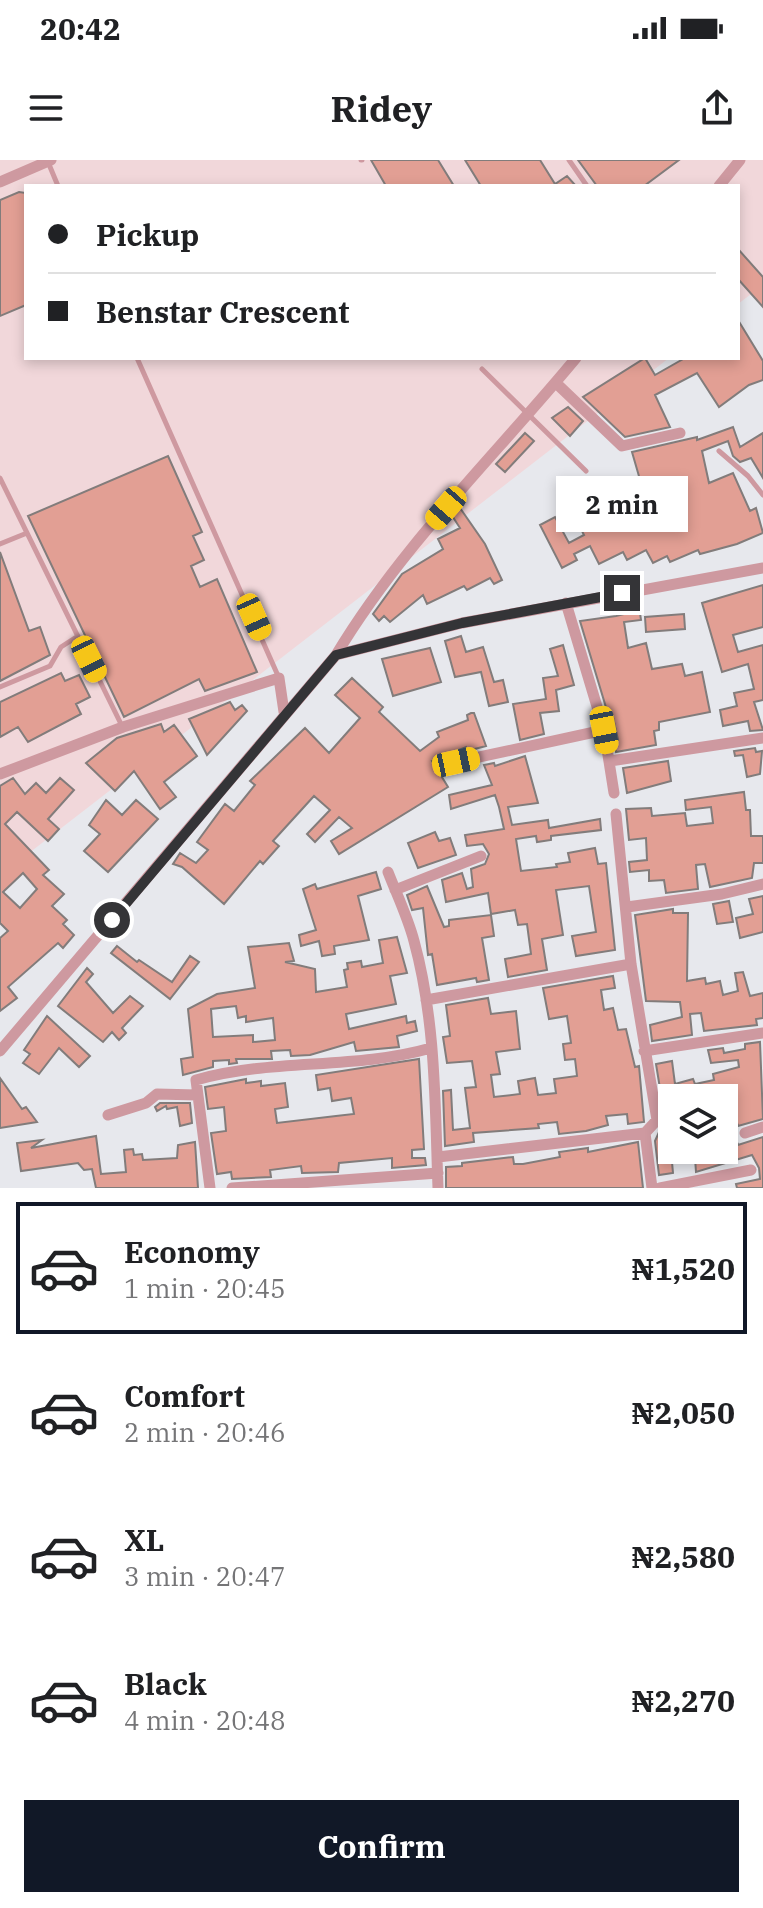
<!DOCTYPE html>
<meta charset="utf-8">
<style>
body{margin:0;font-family:"IBM Plex Serif",serif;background:#f2f2f2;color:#202124;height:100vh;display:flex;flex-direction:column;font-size:30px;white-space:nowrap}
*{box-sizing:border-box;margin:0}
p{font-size:26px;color:#757577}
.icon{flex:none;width:44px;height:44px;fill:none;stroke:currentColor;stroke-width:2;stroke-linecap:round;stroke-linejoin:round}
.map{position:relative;height:1028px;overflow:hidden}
.sheet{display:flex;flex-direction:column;background:#fff;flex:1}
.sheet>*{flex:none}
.guide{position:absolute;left:24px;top:24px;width:716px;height:176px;border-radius:0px;box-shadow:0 4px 12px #0003;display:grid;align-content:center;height:176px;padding:0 24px;background:#fff}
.controls{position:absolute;left:658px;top:924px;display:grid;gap:16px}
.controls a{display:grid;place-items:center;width:80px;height:80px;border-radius:0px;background:#fff;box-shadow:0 4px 12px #0003;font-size:40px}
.end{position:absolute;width:36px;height:36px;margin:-18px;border:10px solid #343437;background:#fff;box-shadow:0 0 0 4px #fff}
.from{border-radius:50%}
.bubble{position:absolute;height:56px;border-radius:0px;background:#fff;box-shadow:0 4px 12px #0003;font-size:26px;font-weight:700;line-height:56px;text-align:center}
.car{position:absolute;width:24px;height:48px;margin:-24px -12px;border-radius:10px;box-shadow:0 0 6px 2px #0007;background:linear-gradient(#f5c518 24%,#345 0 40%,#f5c518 0 76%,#345 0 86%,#f5c518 0)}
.guide b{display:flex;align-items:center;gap:28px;height:76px;font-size:30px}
.guide b+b{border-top:2px solid #e0e0e0}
.guide i{width:20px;height:20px;background:#202124}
ul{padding:14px 0 0;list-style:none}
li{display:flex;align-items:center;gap:24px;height:132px;margin:0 16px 12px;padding:0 8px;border:4px solid transparent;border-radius:0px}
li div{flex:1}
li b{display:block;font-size:30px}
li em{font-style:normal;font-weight:700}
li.on{border-color:#111827}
li>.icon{width:72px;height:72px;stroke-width:1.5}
.cta{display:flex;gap:16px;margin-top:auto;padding:16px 24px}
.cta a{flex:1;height:92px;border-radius:0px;background:#111827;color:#fff;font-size:32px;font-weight:700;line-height:92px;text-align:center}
.status{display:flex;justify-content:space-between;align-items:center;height:56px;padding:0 40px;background:#fff;direction:ltr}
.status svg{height:22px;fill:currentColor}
header{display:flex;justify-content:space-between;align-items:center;height:104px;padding:0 24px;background:#fff;font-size:36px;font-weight:700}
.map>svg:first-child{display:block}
.industrial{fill:#f1d7da}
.building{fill:#e29f94;stroke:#827c7b;stroke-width:2;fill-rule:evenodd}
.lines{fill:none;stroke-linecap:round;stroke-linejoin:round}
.lane{stroke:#ce99a0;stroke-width:5}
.street{stroke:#ce99a0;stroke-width:11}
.route{stroke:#343437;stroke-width:10}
</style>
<div class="status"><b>20:42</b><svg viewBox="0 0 49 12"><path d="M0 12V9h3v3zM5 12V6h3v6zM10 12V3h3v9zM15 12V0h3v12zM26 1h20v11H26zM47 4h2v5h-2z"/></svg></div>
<header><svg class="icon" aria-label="menu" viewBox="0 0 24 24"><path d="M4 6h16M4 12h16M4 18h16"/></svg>Ridey<svg class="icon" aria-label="share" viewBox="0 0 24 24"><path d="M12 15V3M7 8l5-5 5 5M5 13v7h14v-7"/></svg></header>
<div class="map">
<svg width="763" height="1028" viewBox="0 0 763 1028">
<rect width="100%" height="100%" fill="#e7e8ed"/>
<path class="industrial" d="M 0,0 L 763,0 L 763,125 L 738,144 L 738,26 L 26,26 L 26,198 L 669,198 L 20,700 L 0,705 Z"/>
<path class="building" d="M 371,0 L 438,0 L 454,26 L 386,26 Z
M 465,0 L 540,0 L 555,24 L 567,16 L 576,26 L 481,26 Z
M 578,0 L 679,0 L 644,26 L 597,26 Z
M 19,32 L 26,33 L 26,145 L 0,156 L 0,40 Z
M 738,89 L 763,117 L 763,147 L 738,119 Z
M 738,160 L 763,201 L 763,220 L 749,225 L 719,247 L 697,213 L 655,235 L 670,267 L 625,277 L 583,237 L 645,198 L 655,215 L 685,198 L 738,198 Z
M 568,247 L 583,261 L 570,276 L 552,258 Z
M 733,267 L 740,287 L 763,273 L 763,318 L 751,298 L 740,302 L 733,296 L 728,281 L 702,291 L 709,323 L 733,313 L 750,351 L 756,348 L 763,373 L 737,384 L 700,394 L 698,390 L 670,402 L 667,396 L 653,403 L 646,390 L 627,400 L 623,392 L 599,404 L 590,386 L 574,394 L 577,400 L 562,408 L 540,365 L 555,357 L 569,383 L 584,375 L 580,367 L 599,357 L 601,360 L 623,349 L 626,355 L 647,344 L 632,292 L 697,277 L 697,280 Z
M 525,273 L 534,281 L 505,312 L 496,304 Z
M 168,296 L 202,372 L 193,376 L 204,400 L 191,406 L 200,427 L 217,419 L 257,512 L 205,531 L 199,519 L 124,557 L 28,356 Z
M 460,348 L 485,384 L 502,420 L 494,424 L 490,418 L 467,430 L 464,426 L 427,444 L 423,435 L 390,462 L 384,456 L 379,461 L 373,454 L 402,414 L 443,389 L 438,379 L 460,368 L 451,354 Z
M 0,392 L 29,471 L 40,467 L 50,495 L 0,521 Z
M 763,425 L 763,467 L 733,475 L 738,492 L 763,485 L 763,540 L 754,542 L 763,570 L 750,571 L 748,561 L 723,566 L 720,550 L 737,546 L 734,533 L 754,529 L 748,504 L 722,512 L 702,443 Z
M 639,446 L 641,460 L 624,462 L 628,488 L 646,483 L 652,509 L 682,504 L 685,516 L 702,512 L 710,552 L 659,562 L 659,570 L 654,571 L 656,585 L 616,592 L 614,581 L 618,580 L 612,553 L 608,554 L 580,461 L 616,456 L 628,453 L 627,448 Z
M 684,454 L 685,469 L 646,472 L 645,457 Z
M 461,476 L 466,492 L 483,487 L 494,522 L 503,520 L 508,542 L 489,546 L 481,512 L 455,517 L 445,481 Z
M 563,485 L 574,525 L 556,530 L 559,551 L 540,553 L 544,574 L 520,580 L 513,544 L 546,539 L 543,518 L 558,516 L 550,489 Z
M 430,488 L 441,522 L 393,536 L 382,499 Z
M 61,513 L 65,521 L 79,515 L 90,537 L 76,544 L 81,554 L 28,582 L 18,567 L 0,577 L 0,542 Z
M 352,518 L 383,547 L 379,552 L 420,591 L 439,577 L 437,572 L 468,560 L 467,555 L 471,553 L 474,553 L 486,586 L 467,591 L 466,587 L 432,601 L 448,627 L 339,694 L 331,681 L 352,668 L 339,657 L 315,682 L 307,674 L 330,650 L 314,636 L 273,681 L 279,686 L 263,704 L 260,701 L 224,744 L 182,707 L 173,704 L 180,693 L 196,703 L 208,690 L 197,682 L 225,644 L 234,651 L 255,625 L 250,621 L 305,568 L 329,593 L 360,558 L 335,535 Z
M 230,542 L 235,550 L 242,545 L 247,551 L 207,595 L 189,559 Z
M 161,564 L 164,572 L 174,565 L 197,596 L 164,622 L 176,637 L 160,649 L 134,611 L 115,631 L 86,603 L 117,578 Z
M 755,588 L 756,592 L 762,591 L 760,614 L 747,617 L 743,595 L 735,596 L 734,591 Z
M 525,596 L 538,643 L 508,647 L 512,665 L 548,660 L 549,668 L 600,659 L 601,670 L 551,676 L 551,680 L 537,682 L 536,676 L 516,679 L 521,711 L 557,707 L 556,704 L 570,702 L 568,693 L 595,688 L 598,704 L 606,703 L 615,790 L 576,796 L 572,776 L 596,772 L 589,726 L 556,730 L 563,775 L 542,779 L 547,810 L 508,817 L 505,799 L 531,794 L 527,764 L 518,765 L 515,750 L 491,754 L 488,733 L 446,742 L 442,720 L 462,713 L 467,729 L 473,727 L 471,709 L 485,704 L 489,694 L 483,684 L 467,686 L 465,675 L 504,669 L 499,647 L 495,635 L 451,649 L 449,635 L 492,625 L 484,605 L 494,603 L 495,606 Z
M 668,601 L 671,621 L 627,633 L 623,608 Z
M 13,618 L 25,634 L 36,623 L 46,633 L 60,618 L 74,630 L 48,659 L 59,669 L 48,681 L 17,652 L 5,664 L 49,710 L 43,715 L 64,734 L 52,746 L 67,760 L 63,764 L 74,775 L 63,788 L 58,783 L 8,827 L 17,838 L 0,851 L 0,778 L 8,771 L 0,763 L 0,626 ZM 23,713 L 37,729 L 20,748 L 3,732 Z
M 744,632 L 746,650 L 750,650 L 751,676 L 763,676 L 763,703 L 754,703 L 752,718 L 710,727 L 705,704 L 696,705 L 698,729 L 666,733 L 664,720 L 649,721 L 649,710 L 630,712 L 629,702 L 647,700 L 646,678 L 629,680 L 626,649 L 651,648 L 652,656 L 685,653 L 687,666 L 713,663 L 711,647 L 686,650 L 685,640 Z
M 106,640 L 122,655 L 136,640 L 158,659 L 108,712 L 84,691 L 100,674 L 89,665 Z
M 435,672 L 439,681 L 450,678 L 456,695 L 418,708 L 408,683 Z
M 376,712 L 381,729 L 358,736 L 369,780 L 334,786 L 335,794 L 322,796 L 319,781 L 301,786 L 299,775 L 316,770 L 303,729 L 315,724 L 317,729 Z
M 427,726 L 444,767 L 449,766 L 449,760 L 491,755 L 494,776 L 482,778 L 489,820 L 477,822 L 476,818 L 437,825 L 432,794 L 428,795 L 423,748 L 412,750 L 407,735 Z
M 763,736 L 763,772 L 740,778 L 736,758 L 753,754 L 749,739 Z
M 729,741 L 733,762 L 717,764 L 713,744 Z
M 673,749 L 673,753 L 688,753 L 687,821 L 705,818 L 706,824 L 720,821 L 723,835 L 738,831 L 735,813 L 743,812 L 750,836 L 763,833 L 763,858 L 756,859 L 757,865 L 704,871 L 701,853 L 690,854 L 692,875 L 652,881 L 650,865 L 682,857 L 680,842 L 646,841 L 635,755 Z
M 397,777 L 407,813 L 390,816 L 396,844 L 346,854 L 349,869 L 406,856 L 407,863 L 415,861 L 417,871 L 397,876 L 399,887 L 356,891 L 354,882 L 310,895 L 291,896 L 290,890 L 271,891 L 272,899 L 236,899 L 237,903 L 229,904 L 229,900 L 213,901 L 213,907 L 183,915 L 181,899 L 193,897 L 188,849 L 217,834 L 255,828 L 248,787 L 289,783 L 294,801 L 285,802 L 315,809 L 316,832 L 347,827 L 344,810 L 348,809 L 347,803 L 361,801 L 362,807 L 383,803 L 379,780 ZM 236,846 L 238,858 L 246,856 L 246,862 L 273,858 L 275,880 L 253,882 L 253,875 L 213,877 L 211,849 Z
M 117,786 L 137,802 L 139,800 L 172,822 L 190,796 L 199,802 L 170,839 L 111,793 Z
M 87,808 L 93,814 L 86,822 L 113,853 L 130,836 L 143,846 L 122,868 L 126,873 L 119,880 L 112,872 L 103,882 L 58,846 Z
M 613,816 L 615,828 L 601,830 L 604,850 L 613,848 L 618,870 L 626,869 L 635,907 L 639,906 L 644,962 L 628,964 L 627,954 L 606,956 L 608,965 L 586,971 L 559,974 L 557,962 L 538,964 L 539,968 L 473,973 L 474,982 L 445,986 L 443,931 L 451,930 L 453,970 L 470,968 L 465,928 L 476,927 L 472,901 L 447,903 L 443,877 L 450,876 L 446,845 L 488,838 L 491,854 L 516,851 L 520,889 L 496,892 L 500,914 L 491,915 L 494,937 L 520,934 L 518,921 L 535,918 L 538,935 L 556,933 L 554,919 L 577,916 L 575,899 L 565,900 L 563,884 L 571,883 L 567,856 L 549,859 L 543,828 Z
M 47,856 L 90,896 L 79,907 L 59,888 L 39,914 L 23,903 L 30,894 L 24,890 Z
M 760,882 L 763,959 L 738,966 L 736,959 L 724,963 L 724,938 L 672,938 L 672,990 L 724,990 L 724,983 L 736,979 L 738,985 L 763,977 L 763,1028 L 737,1028 L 736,1024 L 760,1019 L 759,1008 L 752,995 L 696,1012 L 695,998 L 672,1002 L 673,1013 L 659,1015 L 655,981 L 665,959 L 656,904 L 672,901 L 675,924 L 693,919 L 695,924 L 714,920 L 713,914 L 739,907 L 738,900 L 711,903 L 708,890 L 723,888 L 724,893 L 745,889 L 745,884 Z
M 419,899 L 424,989 L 412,990 L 412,998 L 425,998 L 426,1005 L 392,1008 L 392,998 L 339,1003 L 338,1012 L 302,1013 L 301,1006 L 270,1010 L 271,1017 L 232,1019 L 231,1012 L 217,1014 L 211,973 L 226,971 L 224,947 L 208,949 L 205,927 L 246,919 L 246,923 L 261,921 L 261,926 L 285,923 L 288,947 L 275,949 L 277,963 L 336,956 L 354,954 L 351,938 L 332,941 L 330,928 L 318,930 L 316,915 Z
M 0,918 L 22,949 L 26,947 L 37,962 L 0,968 Z
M 160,943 L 190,943 L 192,963 L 180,966 L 177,947 L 167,949 L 166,946 L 157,951 L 155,947 Z
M 96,976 L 101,1014 L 126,1012 L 124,990 L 133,989 L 134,995 L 142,994 L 143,1000 L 177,998 L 178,985 L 195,982 L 198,1028 L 96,1028 L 92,1009 L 84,1010 L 78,1003 L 21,1011 L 17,983 L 42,980 L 31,988 Z
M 638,982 L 643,1028 L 446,1028 L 446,1007 L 462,1006 L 462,1003 L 513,997 L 514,1004 L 523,1004 L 560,997 L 559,992 L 588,988 L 588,992 Z"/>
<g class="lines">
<path class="lane" d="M 361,0 L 362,0
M 569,0 L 587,26
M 48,2 L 58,26
M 137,198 L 279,518
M 482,209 L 586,311
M 719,291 L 748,316 L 763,335
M 0,318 L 122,566
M 0,384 L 27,373
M 0,527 L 50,506 L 61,487 L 78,476"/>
<path class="street" d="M 0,22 L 51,0
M 719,26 L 740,0
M 556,223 L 622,286 L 680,273
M 566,443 L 604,570 L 614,633
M 336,495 L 462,463 L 763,408
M 610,601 L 763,578
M 456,602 L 604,570
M 0,614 L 123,567 L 279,518 L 284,552
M 616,654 L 631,804 L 657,960 L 645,973 L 652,1028
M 388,712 C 397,735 408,758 414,781 C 436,861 435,946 438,1028
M 395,730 L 481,696
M 627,747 L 722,734 L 763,724
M 426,840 L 631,804
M 0,891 L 336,495 C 402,385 495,296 576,198
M 644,891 L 763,873
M 108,955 L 146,943 L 157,934 L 197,935
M 745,973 L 763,967
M 438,997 L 645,973
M 210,1028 L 196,920 C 273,898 354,910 431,888
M 232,1028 L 438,1013
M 660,1028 L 751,1010"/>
</g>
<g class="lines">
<path class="route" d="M 112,760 L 336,495 L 462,463 L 622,433"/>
</g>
</svg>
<div class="controls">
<a><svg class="icon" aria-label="layers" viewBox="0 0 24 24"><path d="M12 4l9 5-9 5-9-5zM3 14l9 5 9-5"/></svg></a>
</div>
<i class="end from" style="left:112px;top:760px"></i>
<i class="end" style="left:622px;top:433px"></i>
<div class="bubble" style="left:556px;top:316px;width:132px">2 min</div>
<i class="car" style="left:446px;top:348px;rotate:221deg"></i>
<i class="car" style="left:254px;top:457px;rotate:156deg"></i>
<i class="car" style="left:89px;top:499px;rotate:154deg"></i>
<i class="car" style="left:604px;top:570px;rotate:169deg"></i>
<i class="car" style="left:456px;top:602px;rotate:78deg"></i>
<div class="guide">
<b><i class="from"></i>Pickup</b>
<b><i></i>Benstar Crescent</b>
</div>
</div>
<section class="sheet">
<ul>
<li class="on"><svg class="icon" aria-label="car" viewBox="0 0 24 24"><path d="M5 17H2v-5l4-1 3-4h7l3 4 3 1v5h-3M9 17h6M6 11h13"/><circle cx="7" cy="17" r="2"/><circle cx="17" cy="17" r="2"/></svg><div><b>Economy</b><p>1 min · 20:45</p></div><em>₦1,520</em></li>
<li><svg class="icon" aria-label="car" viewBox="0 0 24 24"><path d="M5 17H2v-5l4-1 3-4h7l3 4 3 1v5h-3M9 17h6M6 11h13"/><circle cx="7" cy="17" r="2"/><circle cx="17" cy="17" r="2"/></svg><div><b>Comfort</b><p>2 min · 20:46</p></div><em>₦2,050</em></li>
<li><svg class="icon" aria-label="car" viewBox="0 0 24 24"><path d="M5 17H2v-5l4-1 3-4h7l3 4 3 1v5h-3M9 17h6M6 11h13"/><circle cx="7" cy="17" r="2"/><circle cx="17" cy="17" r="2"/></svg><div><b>XL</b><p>3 min · 20:47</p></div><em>₦2,580</em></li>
<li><svg class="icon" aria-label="car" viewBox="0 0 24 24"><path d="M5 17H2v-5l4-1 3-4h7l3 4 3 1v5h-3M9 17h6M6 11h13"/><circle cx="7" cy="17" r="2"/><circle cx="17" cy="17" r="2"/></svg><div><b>Black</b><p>4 min · 20:48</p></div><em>₦2,270</em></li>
</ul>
<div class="cta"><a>Confirm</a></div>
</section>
